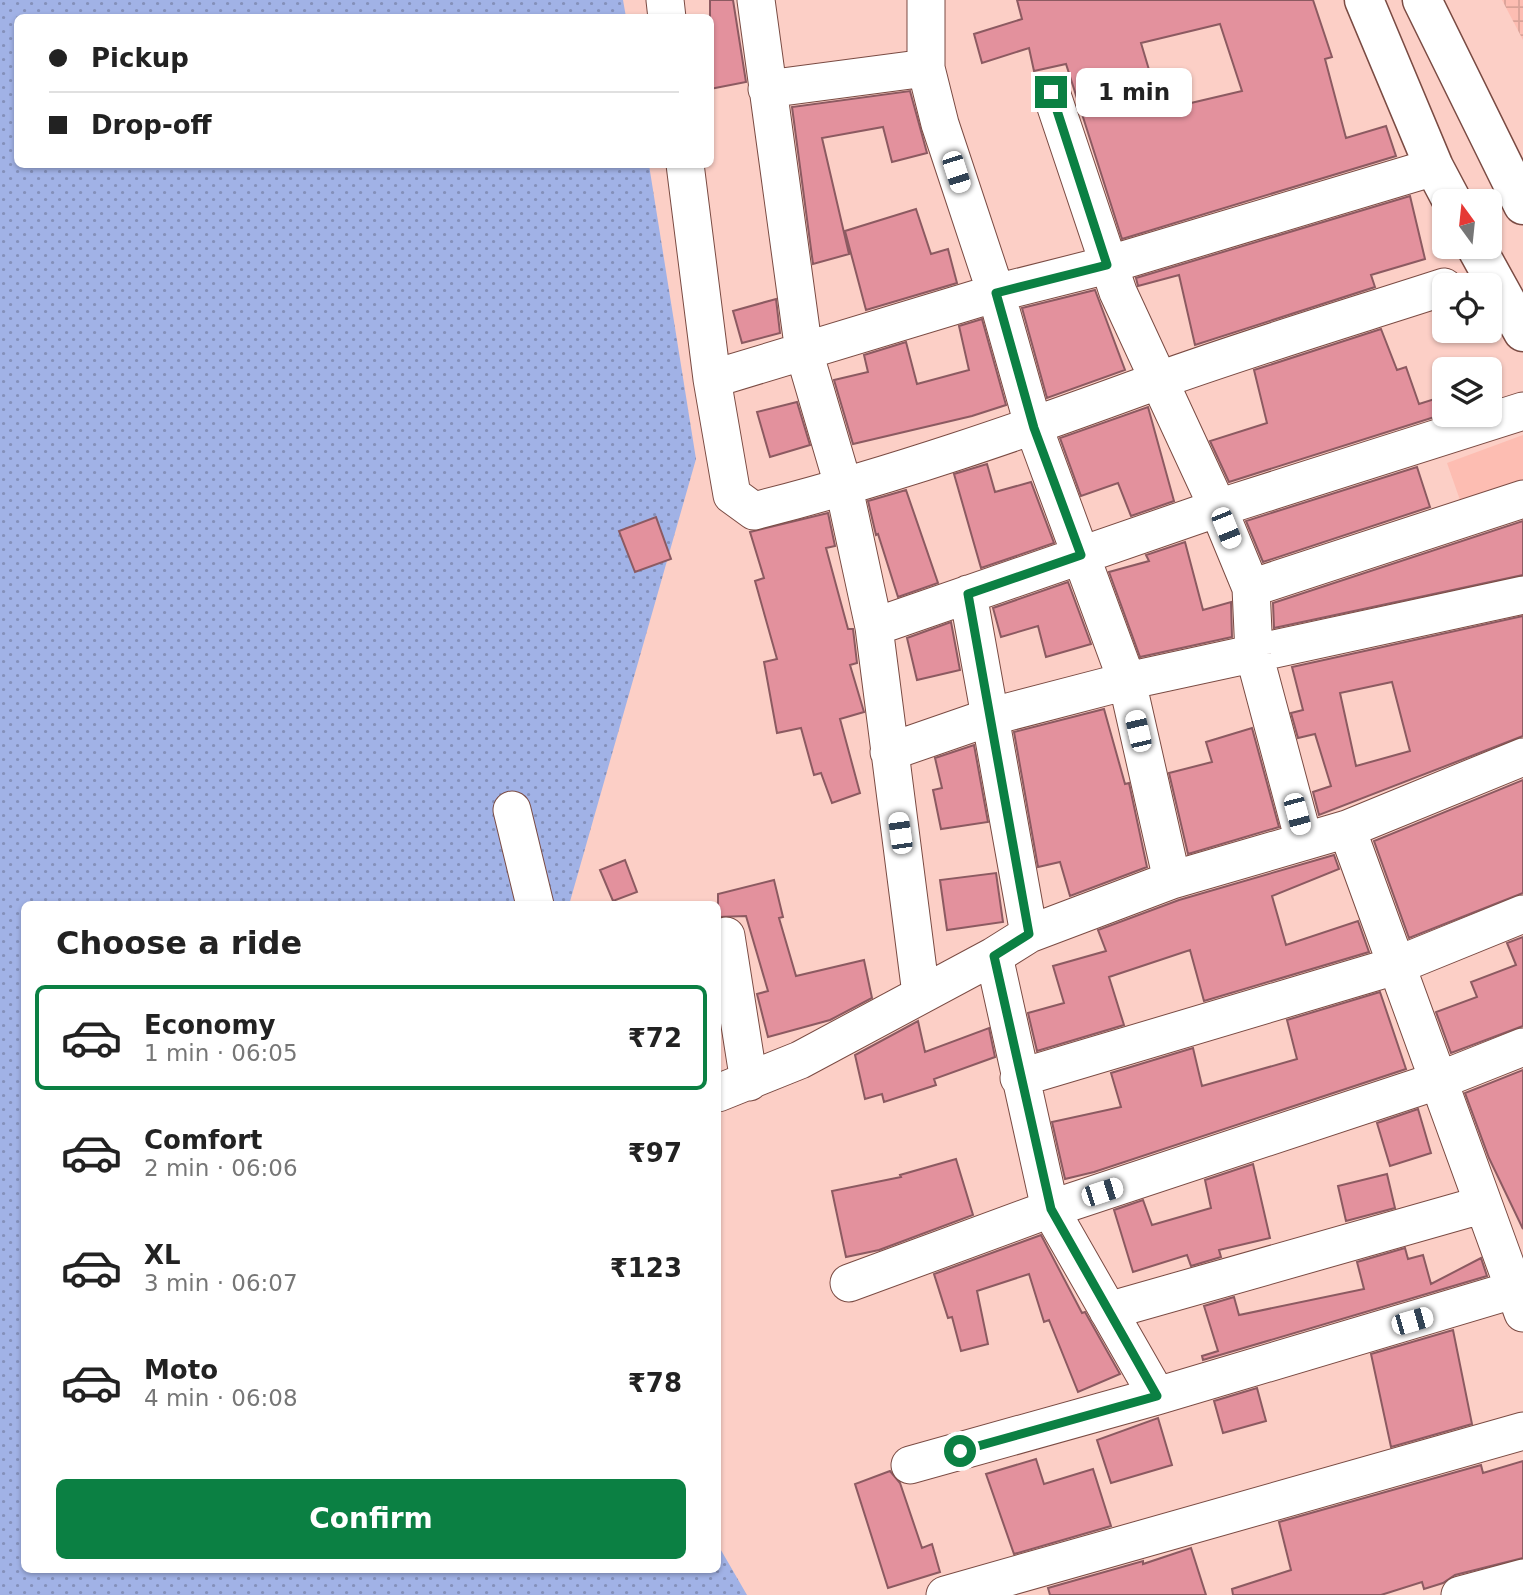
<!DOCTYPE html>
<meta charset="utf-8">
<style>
body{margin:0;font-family:"DejaVu Sans",sans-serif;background:#f2f2f2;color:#222;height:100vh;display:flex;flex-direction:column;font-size:26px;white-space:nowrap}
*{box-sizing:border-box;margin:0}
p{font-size:23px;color:#767676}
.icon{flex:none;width:38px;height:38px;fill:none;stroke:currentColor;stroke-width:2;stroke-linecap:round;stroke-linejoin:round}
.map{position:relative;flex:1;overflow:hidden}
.drawer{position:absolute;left:21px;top:901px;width:700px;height:672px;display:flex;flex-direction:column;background:#fff;border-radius:10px;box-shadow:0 2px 5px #0004}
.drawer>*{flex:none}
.guide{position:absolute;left:14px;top:14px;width:700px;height:154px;border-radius:10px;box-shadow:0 2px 5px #0004;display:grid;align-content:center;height:154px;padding:0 35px;background:#fff}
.needle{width:46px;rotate:345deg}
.buttons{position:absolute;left:1432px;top:189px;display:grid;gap:14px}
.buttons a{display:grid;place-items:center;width:70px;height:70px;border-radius:10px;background:#fff;box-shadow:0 2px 5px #0004;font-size:35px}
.end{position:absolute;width:32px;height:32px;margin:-16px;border:9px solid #0b8043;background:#fff;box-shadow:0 0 0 4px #fff}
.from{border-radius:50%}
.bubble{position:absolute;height:49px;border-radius:10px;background:#fff;box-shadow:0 2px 5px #0004;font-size:23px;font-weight:600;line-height:49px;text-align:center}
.car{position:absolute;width:21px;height:42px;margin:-21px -10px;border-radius:9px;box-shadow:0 0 5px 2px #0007;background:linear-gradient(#fff 24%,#345 0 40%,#fff 0 76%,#345 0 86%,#fff 0)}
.guide b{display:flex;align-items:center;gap:24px;height:66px;font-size:26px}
.guide b+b{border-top:2px solid #e0e0e0}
.guide i{width:18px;height:18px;background:#222}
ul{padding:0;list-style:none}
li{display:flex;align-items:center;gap:21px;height:105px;margin:0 14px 10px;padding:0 21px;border:4px solid transparent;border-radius:10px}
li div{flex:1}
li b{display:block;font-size:26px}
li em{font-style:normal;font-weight:600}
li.current{border-color:#0b8043}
li>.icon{width:63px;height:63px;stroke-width:1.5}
h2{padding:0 35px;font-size:32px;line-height:84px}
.cta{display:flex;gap:14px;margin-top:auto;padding:14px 35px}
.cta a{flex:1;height:80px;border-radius:10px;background:#0b8043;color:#fff;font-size:28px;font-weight:600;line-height:80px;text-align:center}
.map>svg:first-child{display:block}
.built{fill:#fdbdb2}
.industrial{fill:url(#industrial-grid)}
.grass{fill:url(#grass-dots)}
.building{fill:#e3919d;stroke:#8c5a61;stroke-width:2;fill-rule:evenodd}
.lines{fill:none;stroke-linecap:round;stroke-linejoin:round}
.minor-casing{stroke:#7a4b43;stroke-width:39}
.tertiary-casing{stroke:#7a4b43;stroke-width:41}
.minor{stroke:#fff;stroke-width:37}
.tertiary{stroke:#fff;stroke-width:38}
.route{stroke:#0b8043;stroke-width:9}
</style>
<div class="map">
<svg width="1523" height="1595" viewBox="0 0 1523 1595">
<defs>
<pattern id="industrial-grid" width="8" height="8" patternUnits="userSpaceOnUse" patternTransform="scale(1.75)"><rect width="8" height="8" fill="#fdbdb2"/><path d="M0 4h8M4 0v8" fill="none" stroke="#d9a298"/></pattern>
<pattern id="grass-dots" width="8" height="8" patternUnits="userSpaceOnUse" patternTransform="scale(1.75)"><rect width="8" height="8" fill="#a1b2e6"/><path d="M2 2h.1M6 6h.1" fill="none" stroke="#8490ba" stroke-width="1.8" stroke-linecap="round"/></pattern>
</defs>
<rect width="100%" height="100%" fill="#fccfc6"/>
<path class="built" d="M 1523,435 L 1523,481 L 1460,500 L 1447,463 Z"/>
<path class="industrial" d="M 1502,0 L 1523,0 L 1523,40 Z"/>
<path class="grass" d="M 0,0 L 623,0 L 626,17 L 18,18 L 18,164 L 649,165 L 696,459 L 569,905 L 24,905 L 24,1570 L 718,1570 L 718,1545 L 747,1595 L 0,1595 Z"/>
<path class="building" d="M 710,0 L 733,0 L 746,82 L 710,89 Z
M 1017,0 L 1313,0 L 1332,57 L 1325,59 L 1346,138 L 1386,126 L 1396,156 L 1122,239 L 1066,64 L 1034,71 L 1029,48 L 982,63 L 974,34 L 1022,19 ZM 1220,24 L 1242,91 L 1161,110 L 1141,43 Z
M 910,91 L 927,153 L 892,162 L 883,127 L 822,138 L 849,254 L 813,264 L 792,107 Z
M 1410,196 L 1425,259 L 1371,275 L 1375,287 L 1195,345 L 1179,275 L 1138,286 L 1136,278 Z
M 916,209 L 931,254 L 948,249 L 957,283 L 866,310 L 845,231 Z
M 1095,290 L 1125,370 L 1047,398 L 1022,308 Z
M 776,299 L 780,333 L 742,343 L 733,311 Z
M 982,319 L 1006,405 L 972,416 L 853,444 L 834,380 L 868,372 L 864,355 L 906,342 L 917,384 L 969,370 L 959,326 Z
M 1381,329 L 1397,370 L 1406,367 L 1419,404 L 1444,396 L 1444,414 L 1229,482 L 1210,441 L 1267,423 L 1254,370 Z
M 1492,380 L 1498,397 L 1489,400 L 1489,381 Z
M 797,402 L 810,445 L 770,457 L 757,412 Z
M 1148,407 L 1174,501 L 1131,516 L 1118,483 L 1081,496 L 1060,438 Z
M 987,464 L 995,492 L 1031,482 L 1054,543 L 981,568 L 954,474 Z
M 1417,467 L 1430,507 L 1263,562 L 1246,521 Z
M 906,490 L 938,583 L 898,597 L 878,534 L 876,535 L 868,501 Z
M 828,513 L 835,546 L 826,548 L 848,629 L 853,629 L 857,663 L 850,665 L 864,712 L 840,719 L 860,793 L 832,803 L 821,773 L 814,775 L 801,728 L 777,733 L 764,662 L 777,659 L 755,581 L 764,578 L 750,532 Z
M 656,517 L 671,559 L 635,572 L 619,531 Z
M 1523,521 L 1523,575 L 1274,628 L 1273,603 Z
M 1185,542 L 1203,610 L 1231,602 L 1232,637 L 1140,657 L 1109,572 L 1149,561 L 1146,555 Z
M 1068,582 L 1091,644 L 1046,657 L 1038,626 L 1001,637 L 993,608 Z
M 1523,616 L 1523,736 L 1319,815 L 1313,792 L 1331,786 L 1315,734 L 1298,738 L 1291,713 L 1303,710 L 1292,667 ZM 1392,682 L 1410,751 L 1356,766 L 1340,693 Z
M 951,622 L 960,670 L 917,680 L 907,638 Z
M 1104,709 L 1125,784 L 1129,783 L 1147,867 L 1070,896 L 1060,862 L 1038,867 L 1014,732 Z
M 1252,728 L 1279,827 L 1188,854 L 1169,773 L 1212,762 L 1206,742 Z
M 974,745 L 988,822 L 941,829 L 933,790 L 942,788 L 935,758 Z
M 1523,780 L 1523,893 L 1409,938 L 1374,841 Z
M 1334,855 L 1339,869 L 1272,896 L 1286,945 L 1358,921 L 1369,952 L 1204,1001 L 1190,950 L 1109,977 L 1124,1025 L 1037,1051 L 1028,1013 L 1064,1003 L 1053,966 L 1106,951 L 1098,930 L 1179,900 Z
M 625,860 L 637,892 L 613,901 L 600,870 Z
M 996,873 L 1003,922 L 947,930 L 940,880 Z
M 774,880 L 783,917 L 779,918 L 796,976 L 864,960 L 872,998 L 830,1020 L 768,1037 L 757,994 L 768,991 L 746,916 L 718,917 L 718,894 Z
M 1523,937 L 1523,1026 L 1451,1053 L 1436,1012 L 1477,997 L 1471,982 L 1516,965 L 1507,943 Z
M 1380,992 L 1406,1069 L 1094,1172 L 1065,1179 L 1052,1122 L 1121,1107 L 1111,1073 L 1193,1048 L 1202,1086 L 1297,1059 L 1287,1020 Z
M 918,1021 L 925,1052 L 989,1028 L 995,1057 L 934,1079 L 936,1085 L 884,1102 L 882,1094 L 865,1099 L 855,1055 Z
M 1523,1070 L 1523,1229 L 1489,1158 L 1465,1093 Z
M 1418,1109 L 1431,1153 L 1390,1166 L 1377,1123 Z
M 956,1159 L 973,1215 L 879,1250 L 846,1257 L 832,1191 L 901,1177 L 900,1175 Z
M 1253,1164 L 1270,1238 L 1219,1250 L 1221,1257 L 1191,1266 L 1187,1255 L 1133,1272 L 1114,1210 L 1143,1200 L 1152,1225 L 1211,1208 L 1205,1180 Z
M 1387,1174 L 1395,1208 L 1346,1221 L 1338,1186 Z
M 1041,1235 L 1082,1313 L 1085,1312 L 1120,1374 L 1078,1392 L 1049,1320 L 1044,1322 L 1029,1274 L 977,1291 L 988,1344 L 961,1351 L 952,1317 L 948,1318 L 934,1274 Z
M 1405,1248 L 1408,1259 L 1423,1255 L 1431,1284 L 1481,1258 L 1487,1276 L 1203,1360 L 1202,1356 L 1218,1351 L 1204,1306 L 1234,1297 L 1239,1315 L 1364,1289 L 1357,1262 Z
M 1453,1330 L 1472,1424 L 1391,1447 L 1371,1354 Z
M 1257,1388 L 1266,1421 L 1223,1433 L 1214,1401 Z
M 1158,1418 L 1172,1465 L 1111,1483 L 1097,1440 Z
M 1036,1459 L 1044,1484 L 1093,1469 L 1111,1526 L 1014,1554 L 986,1474 Z
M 1523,1461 L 1523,1558 L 1455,1575 L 1443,1583 L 1424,1589 L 1422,1582 L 1381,1595 L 1233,1595 L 1232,1589 L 1291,1570 L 1279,1522 L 1481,1465 L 1483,1473 Z
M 890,1471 L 900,1483 L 922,1548 L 932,1544 L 940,1572 L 888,1588 L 855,1484 Z
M 1191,1548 L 1206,1595 L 1050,1595 L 1048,1588 L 1143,1561 L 1143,1564 Z"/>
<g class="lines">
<g class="minor-casing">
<path id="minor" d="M 665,0 L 667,18
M 756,0 L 804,352 L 844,488 L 874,627 L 921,994
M 926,0 L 926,68 L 940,124 L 996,293 L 1034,428 L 1127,681 L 1172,880
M 767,89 L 926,68
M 1051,92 L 1118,292 L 1218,508 L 1251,588 L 1254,654 L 1304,841
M 685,164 L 712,379 L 732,495 L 754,511 C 892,476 1024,430 1157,381 C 1252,347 1348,318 1444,287
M 712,379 L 996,293 L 1107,265 L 1434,167
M 1251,588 L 1523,499
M 968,594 L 1029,934 L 1172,880 L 1347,829 L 1523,757
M 874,627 L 1218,508 L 1523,411
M 889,752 L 993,716 L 1127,681 L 1523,595
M 512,810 L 535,905
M 1347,829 L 1523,1313
M 1029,934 L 994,956 L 1050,1209 L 1157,1396
M 726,936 L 749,1082
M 1019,1078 L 1395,966 L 1523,914
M 718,1093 L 800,1060 L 994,956
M 849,1283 L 1050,1209 L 1440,1080 L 1523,1047
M 1108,1311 L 1481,1205
M 910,1465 L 1157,1396 L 1523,1287
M 945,1595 L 1523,1431
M 1460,1595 L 1523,1578"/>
</g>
<g class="tertiary-casing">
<path id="tertiary" d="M 1364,0 L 1434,167 L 1452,201
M 1422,0 L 1523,205
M 1476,247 L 1523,332"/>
</g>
<use href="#minor" class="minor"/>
<use href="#tertiary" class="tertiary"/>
</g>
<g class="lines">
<path class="route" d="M 960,1451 L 1157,1396 L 1051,1209 L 994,956 L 1029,934 L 968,594 L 1081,555 L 1034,428 L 996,293 L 1107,265 L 1051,92"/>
</g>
</svg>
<div class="buttons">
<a><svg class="needle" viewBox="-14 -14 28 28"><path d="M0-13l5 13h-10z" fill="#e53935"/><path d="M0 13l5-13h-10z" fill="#767676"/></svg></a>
<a><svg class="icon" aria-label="locate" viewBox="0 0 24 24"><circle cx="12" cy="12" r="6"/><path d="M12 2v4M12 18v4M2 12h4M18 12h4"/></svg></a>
<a><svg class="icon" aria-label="layers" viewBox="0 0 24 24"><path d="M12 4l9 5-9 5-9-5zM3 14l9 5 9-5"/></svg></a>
</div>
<i class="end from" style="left:960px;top:1451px"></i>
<i class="end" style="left:1051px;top:92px"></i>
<div class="bubble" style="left:1076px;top:68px;width:116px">1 min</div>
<i class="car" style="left:956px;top:172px;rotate:162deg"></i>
<i class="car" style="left:1226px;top:528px;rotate:158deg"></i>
<i class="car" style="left:1138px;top:731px;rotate:347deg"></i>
<i class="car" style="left:1297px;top:814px;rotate:165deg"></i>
<i class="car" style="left:900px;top:833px;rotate:352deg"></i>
<i class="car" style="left:1102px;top:1192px;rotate:72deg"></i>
<i class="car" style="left:1412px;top:1321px;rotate:74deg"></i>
<div class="guide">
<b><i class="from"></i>Pickup</b>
<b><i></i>Drop-off</b>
</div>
<section class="drawer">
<h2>Choose a ride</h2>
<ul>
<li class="current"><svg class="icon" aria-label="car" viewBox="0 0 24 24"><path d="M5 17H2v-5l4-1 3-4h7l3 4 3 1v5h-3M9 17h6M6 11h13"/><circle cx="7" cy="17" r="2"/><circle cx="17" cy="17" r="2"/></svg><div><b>Economy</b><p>1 min · 06:05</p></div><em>₹72</em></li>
<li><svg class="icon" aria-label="car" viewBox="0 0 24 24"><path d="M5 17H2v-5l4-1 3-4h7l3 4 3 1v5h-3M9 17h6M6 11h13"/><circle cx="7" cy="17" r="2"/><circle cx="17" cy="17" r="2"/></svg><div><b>Comfort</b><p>2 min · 06:06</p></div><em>₹97</em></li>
<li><svg class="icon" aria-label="car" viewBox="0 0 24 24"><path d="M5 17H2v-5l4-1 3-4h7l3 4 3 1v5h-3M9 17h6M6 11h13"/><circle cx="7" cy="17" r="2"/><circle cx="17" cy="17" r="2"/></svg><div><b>XL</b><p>3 min · 06:07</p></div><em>₹123</em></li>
<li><svg class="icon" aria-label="car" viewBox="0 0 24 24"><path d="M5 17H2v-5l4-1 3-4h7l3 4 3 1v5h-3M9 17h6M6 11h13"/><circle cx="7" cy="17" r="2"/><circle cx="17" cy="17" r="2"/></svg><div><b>Moto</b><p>4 min · 06:08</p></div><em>₹78</em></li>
</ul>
<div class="cta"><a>Confirm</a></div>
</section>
</div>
